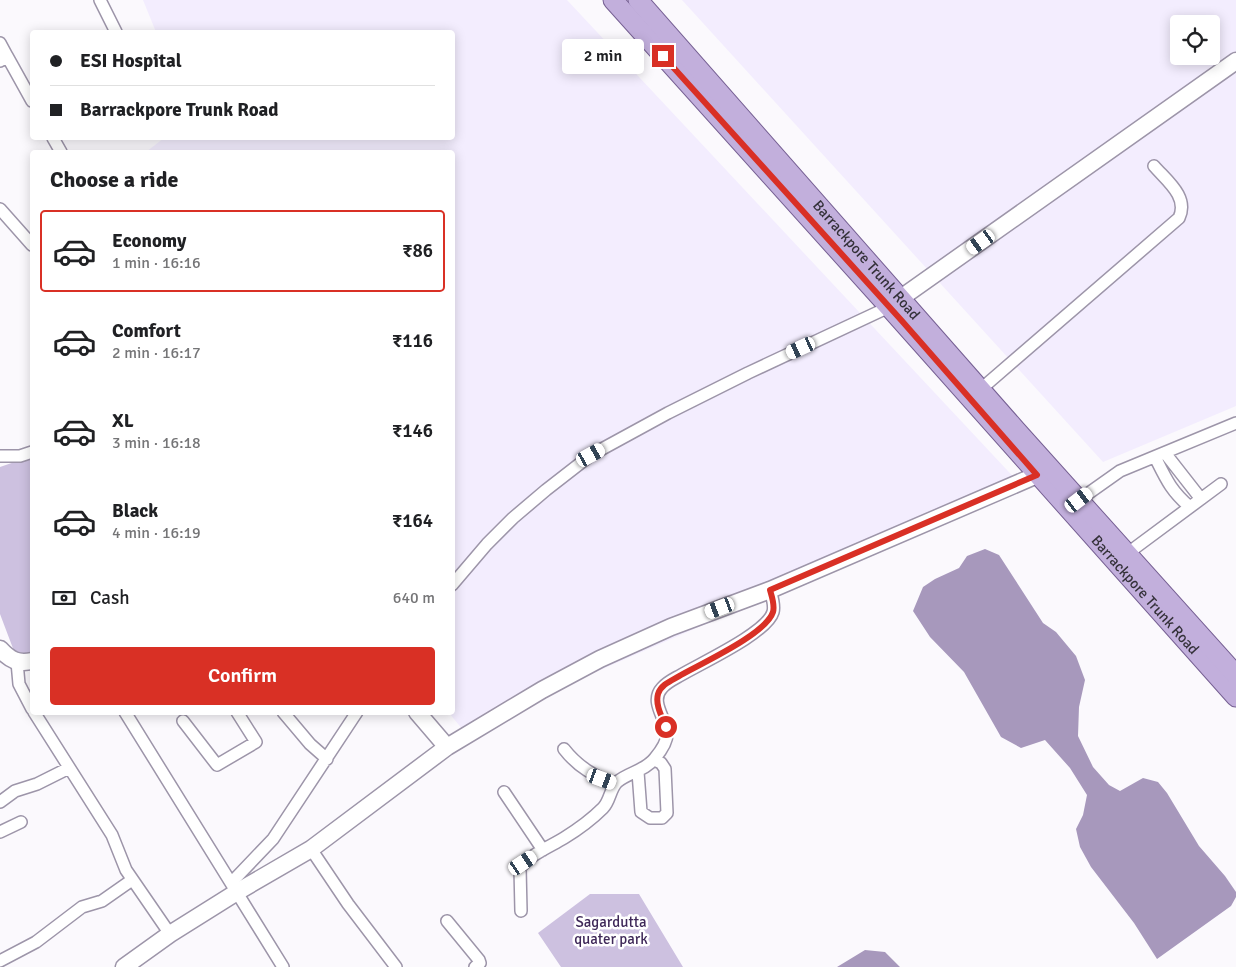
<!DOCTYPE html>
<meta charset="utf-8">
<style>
body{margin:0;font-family:Signika,sans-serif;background:#f6f6f6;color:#202124;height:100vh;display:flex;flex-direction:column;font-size:19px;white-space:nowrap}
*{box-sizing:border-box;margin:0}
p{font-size:16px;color:#757577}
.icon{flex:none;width:28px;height:28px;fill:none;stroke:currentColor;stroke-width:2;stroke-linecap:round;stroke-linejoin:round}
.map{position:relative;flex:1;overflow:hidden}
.panel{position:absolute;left:30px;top:150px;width:425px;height:565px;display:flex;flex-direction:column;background:#fff;border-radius:5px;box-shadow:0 2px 12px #0003}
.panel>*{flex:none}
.banner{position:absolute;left:30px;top:30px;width:425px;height:110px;border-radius:5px;box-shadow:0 2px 12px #0003;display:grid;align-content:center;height:110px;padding:0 20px;background:#fff}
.fabs{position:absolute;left:1170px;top:15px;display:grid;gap:10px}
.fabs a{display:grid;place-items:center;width:50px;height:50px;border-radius:5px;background:#fff;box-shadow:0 2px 12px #0003;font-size:25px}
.end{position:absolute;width:22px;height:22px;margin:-11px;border:6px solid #d93025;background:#fff;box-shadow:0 0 0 2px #fff}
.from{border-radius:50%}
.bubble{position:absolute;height:35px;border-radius:5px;background:#fff;box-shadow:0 2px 12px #0003;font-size:16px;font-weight:600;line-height:35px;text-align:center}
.car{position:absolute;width:15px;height:30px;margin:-15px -8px;border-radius:6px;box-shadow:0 0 4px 1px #0007;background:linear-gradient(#fff 24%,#345 0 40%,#fff 0 76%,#345 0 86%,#fff 0)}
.banner b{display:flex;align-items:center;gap:18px;height:48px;font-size:19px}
.banner b+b{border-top:1px solid #e0e0e0}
.banner i{width:12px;height:12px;background:#202124}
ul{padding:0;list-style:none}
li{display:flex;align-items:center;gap:15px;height:82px;margin:0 10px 8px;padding:0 10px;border:2px solid transparent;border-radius:5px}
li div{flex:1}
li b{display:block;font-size:19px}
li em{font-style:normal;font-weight:600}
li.on{border-color:#d93025}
li>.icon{width:45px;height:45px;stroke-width:1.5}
h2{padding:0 20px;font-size:22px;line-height:60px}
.pay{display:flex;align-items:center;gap:12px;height:55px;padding:0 20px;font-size:19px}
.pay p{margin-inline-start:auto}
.button{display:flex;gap:10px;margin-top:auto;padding:10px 20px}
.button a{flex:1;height:58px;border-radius:5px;background:#d93025;color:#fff;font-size:20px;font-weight:600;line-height:58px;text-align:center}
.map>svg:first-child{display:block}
.built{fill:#f3edfe;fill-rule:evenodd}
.green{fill:#cdc1e0}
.water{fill:#a798bc}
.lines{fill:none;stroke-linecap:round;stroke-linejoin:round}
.street-casing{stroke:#9d95a9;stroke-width:14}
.secondary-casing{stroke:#9d95a9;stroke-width:19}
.primary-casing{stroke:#766093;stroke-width:21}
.street{stroke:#fff;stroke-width:11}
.secondary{stroke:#fff;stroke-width:16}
.primary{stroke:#c2afdc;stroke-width:19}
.route{stroke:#d93025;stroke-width:6}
.labels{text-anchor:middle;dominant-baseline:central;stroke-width:5;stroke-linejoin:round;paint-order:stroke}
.street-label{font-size:15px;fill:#343139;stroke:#fff}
.park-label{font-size:15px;fill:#3e2858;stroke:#fff}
</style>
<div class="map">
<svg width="1236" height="967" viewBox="0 0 1236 967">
<rect width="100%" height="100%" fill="#fbf9fd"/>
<path class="built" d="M 143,0 L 567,0 L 1022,486 L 463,730 L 449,713 L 452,712 L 452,152 L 146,152 L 164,138 L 452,138 L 452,32 L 156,32 Z
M 682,0 L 1236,0 L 1236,406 L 1103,462 ZM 1179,24 L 1211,24 L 1211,56 L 1179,56 Z"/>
<path class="green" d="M 32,456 L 32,655 L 17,659 L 0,614 L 0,467 Z
M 590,894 L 639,894 L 683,967 L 561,967 L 538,933 Z"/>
<path class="water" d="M 985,549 L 999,555 L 1043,623 L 1056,632 L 1076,656 L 1085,680 L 1079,707 L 1078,736 L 1093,767 L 1109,785 L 1120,791 L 1143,778 L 1158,782 L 1167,793 L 1199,846 L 1225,876 L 1236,892 L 1236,897 L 1231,906 L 1157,959 L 1134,923 L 1091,867 L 1080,847 L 1076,829 L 1083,815 L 1087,795 L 1070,768 L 1045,740 L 1021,748 L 1001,737 L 964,672 L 930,637 L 913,611 L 923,587 L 935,579 L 959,568 L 967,556 Z
M 865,950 L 885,952 L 900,967 L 837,967 Z"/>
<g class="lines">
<g class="street-casing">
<path id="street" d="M 100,0 L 116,32
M 0,43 L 7,56
M 0,61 L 7,56 L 32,101
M 53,138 L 61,152
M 0,209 L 32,245
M 981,389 L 1179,218 C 1189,197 1167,181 1154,166
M 1165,453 L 1201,499
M 0,456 L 20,456 L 32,452
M 1155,457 C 1166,479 1171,491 1190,507
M 1079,500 L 1120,471 L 1236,423
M 1124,556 L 1221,484
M 452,585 L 487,544 L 513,518 L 546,490 L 591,455 L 668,413 L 748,373 L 889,307
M 17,662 L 19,684 L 32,709
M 34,712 L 112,835 L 126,870 L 170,934
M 125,712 L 231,883
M 283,712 L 310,744 L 327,759
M 183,721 L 217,765 L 256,742 L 237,712
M 564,749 C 578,767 594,776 615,784
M 638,772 L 641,812 L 650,818 L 662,818 L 667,813 L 665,769 L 661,763 L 654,760
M 504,792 L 543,850
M 0,802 L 15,791 L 37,784 L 69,768
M 0,832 L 21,822
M 311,849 L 348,904 L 396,967
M 521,911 L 520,868 C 531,854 549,847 564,838 C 577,830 591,820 603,808 C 610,801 610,789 617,782 C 629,772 645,771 655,758 C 660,752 667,742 667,734 C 667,719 649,702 662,688 C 667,682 674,679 681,675 C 701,663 767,633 773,612 C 775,605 772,597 770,590
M 447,921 L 479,960 L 480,963 L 475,967
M 0,961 L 36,942 L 82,907 L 102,901 L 132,880
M 283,967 L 231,883 L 273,839 L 357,712"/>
</g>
<g class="secondary-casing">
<path id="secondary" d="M 891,305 L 1236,61
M 0,649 C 10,660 18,664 32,661
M 417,712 L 447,747
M 124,967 L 170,934 L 237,892 L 311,849 L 447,747 L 542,690 L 600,659 L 671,627 L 770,590 L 1037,475 L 1048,468"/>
</g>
<g class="primary-casing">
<g id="primary">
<path id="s1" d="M 613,0 L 889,307 L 1236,697"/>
<path id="s2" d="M 638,0 L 1016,430 L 1236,675"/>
</g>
</g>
<use href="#street" class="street"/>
<use href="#secondary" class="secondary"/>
<use href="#primary" class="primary"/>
</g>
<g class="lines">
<path class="route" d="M 663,56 L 902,321 L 1037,475 L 770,590 C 772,597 775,605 773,612 C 766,634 702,663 681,675 C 673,680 661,684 658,694 C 655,705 662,717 666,727"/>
</g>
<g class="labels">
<g class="street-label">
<text stroke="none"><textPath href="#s2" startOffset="346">Barrackpore Trunk Road</textPath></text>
<text stroke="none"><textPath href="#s1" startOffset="798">Barrackpore Trunk Road</textPath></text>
</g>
<g class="park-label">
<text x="611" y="922">Sagardutta<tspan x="611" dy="17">quater park</tspan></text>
</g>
</g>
</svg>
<div class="fabs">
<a><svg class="icon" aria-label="locate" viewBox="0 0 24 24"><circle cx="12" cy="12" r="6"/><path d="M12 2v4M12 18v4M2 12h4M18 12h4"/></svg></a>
</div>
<i class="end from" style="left:666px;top:727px"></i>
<i class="end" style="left:663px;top:56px"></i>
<div class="bubble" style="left:562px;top:39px;width:82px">2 min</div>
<i class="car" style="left:981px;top:242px;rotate:235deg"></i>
<i class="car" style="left:801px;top:348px;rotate:245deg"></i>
<i class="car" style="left:591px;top:455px;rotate:61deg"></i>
<i class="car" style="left:1079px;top:500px;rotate:53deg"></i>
<i class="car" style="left:720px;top:608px;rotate:249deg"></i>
<i class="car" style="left:602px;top:779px;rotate:110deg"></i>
<i class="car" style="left:523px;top:863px;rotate:56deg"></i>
<div class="banner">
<b><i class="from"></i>ESI Hospital</b>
<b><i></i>Barrackpore Trunk Road</b>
</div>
<section class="panel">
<h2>Choose a ride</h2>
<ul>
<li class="on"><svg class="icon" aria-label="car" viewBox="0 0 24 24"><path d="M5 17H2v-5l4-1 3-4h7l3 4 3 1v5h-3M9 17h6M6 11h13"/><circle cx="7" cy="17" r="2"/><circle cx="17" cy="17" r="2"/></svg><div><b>Economy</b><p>1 min · 16:16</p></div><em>₹86</em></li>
<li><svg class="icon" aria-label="car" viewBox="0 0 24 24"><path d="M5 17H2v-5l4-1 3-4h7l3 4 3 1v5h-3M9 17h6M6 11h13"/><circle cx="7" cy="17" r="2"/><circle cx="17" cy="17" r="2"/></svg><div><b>Comfort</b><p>2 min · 16:17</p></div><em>₹116</em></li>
<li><svg class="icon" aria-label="car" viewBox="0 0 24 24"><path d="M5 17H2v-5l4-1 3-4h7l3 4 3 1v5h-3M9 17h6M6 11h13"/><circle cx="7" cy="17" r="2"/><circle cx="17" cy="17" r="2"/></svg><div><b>XL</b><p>3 min · 16:18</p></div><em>₹146</em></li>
<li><svg class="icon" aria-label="car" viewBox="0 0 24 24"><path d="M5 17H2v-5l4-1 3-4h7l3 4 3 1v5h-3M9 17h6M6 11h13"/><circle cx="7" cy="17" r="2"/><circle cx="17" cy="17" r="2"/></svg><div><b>Black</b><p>4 min · 16:19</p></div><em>₹164</em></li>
</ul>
<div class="pay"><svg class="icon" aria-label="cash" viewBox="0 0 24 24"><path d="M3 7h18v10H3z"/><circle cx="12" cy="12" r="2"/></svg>Cash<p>640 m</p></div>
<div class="button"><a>Confirm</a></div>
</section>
</div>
